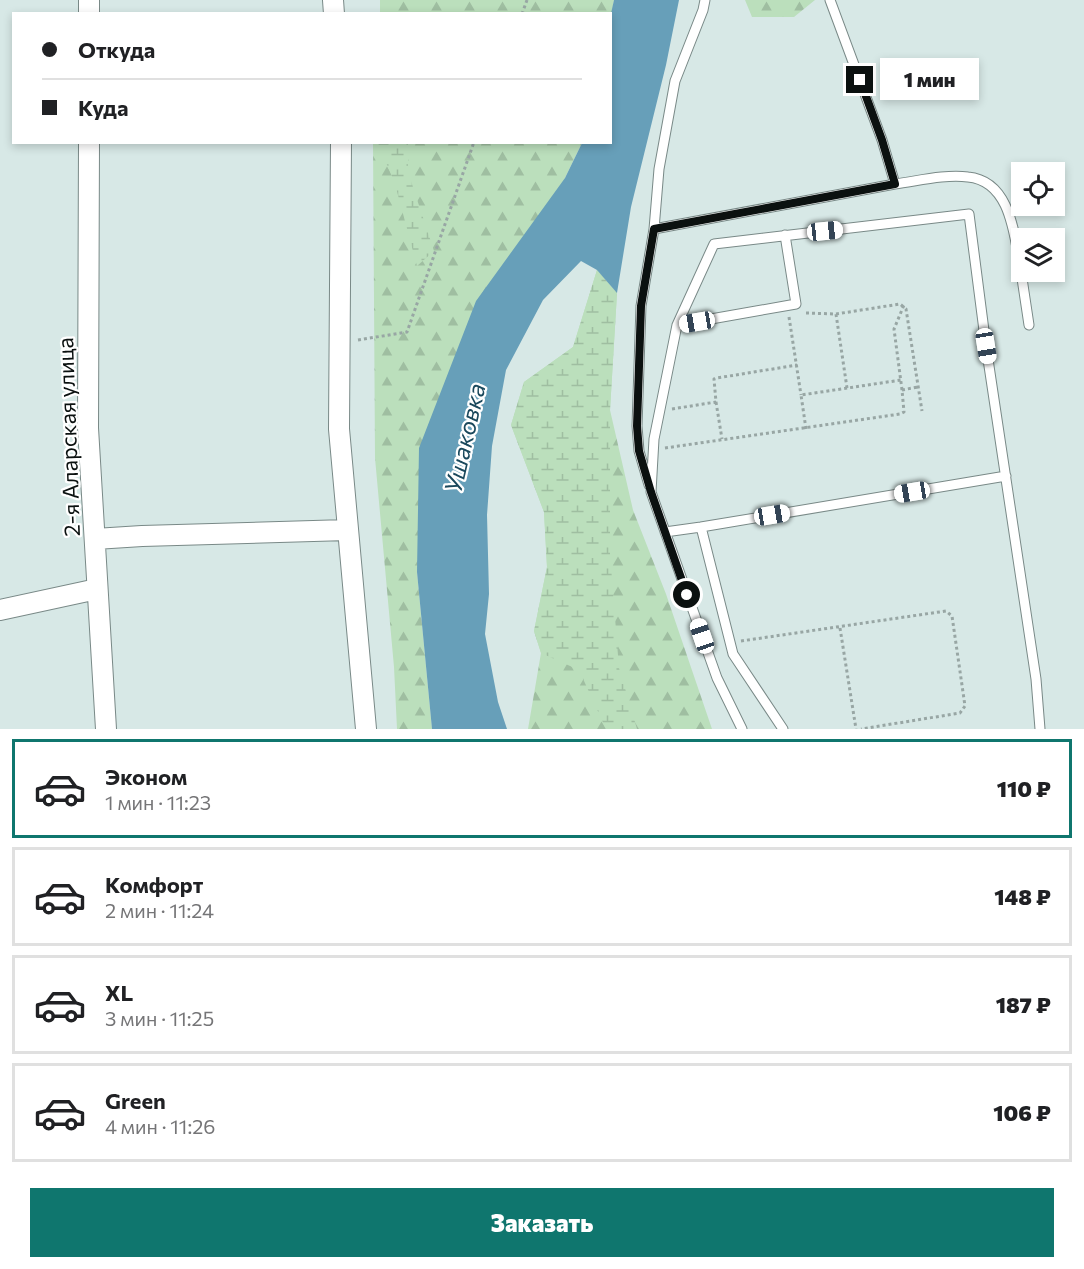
<!DOCTYPE html>
<html lang="ru">
<meta charset="utf-8">
<style>
body{margin:0;font-family:Commissioner,sans-serif;background:#f6f6f6;color:#202124;height:100vh;display:flex;flex-direction:column;font-size:22px;white-space:nowrap}
*{box-sizing:border-box;margin:0}
p{font-size:20px;color:#757577}
.icon{flex:none;width:33px;height:33px;fill:none;stroke:currentColor;stroke-width:2;stroke-linecap:round;stroke-linejoin:round}
.map{position:relative;height:729px;overflow:hidden}
.side{display:flex;flex-direction:column;background:#fff;flex:1}
.side>*{flex:none}
.hud{position:absolute;left:12px;top:12px;width:600px;height:132px;border-radius:0px;box-shadow:0 3px 9px #0003;display:grid;align-content:center;height:132px;padding:0 30px;background:#fff}
.fabs{position:absolute;left:1011px;top:162px;display:grid;gap:12px}
.fabs a{display:grid;place-items:center;width:54px;height:54px;border-radius:0px;background:#fff;box-shadow:0 3px 9px #0003;font-size:30px}
.end{position:absolute;width:27px;height:27px;margin:-14px;border:8px solid #0b1110;background:#fff;box-shadow:0 0 0 3px #fff}
.from{border-radius:50%}
.bubble{position:absolute;height:42px;border-radius:0px;background:#fff;box-shadow:0 3px 9px #0003;font-size:20px;font-weight:800;line-height:42px;text-align:center}
.car{position:absolute;width:18px;height:36px;margin:-18px -9px;border-radius:8px;box-shadow:0 0 4px 2px #0007;background:linear-gradient(#fff 24%,#345 0 40%,#fff 0 76%,#345 0 86%,#fff 0)}
.hud b{display:flex;align-items:center;gap:21px;height:57px;font-size:22px}
.hud b+b{border-top:2px solid #e0e0e0}
.hud i{width:15px;height:15px;background:#202124}
ul{padding:10px 0 0;list-style:none}
li{display:flex;align-items:center;gap:18px;height:99px;margin:0 12px 9px;padding:0 18px;border:3px solid #e0e0e0;border-radius:0px}
li div{flex:1}
li b{display:block;font-size:22px}
li em{font-style:normal;font-weight:800}
li.selected{border-color:#0f766e}
li>.icon{width:54px;height:54px;stroke-width:1.5}
.cta{display:flex;gap:12px;margin-top:auto;padding:12px 30px}
.cta a{flex:1;height:69px;border-radius:0px;background:#0f766e;color:#fff;font-size:24px;font-weight:800;line-height:69px;text-align:center}
.map>svg:first-child{display:block}
.forest{fill:url(#forest-firs)}
.wetland{fill:url(#wetland-marsh)}
.water{fill:#679fb9}
.lines{fill:none;stroke-linecap:round;stroke-linejoin:round}
.lane-casing{stroke:#798987;stroke-width:11}
.street-casing{stroke:#798987;stroke-width:22}
.path{stroke:#98a6a4;stroke-width:3;stroke-dasharray:3 3;stroke-linecap:butt}
.lane{stroke:#fff;stroke-width:9}
.street{stroke:#fff;stroke-width:20}
.route{stroke:#0b1110;stroke-width:8}
.labels{text-anchor:middle;dominant-baseline:central;stroke-width:4.5;stroke-linejoin:round;paint-order:stroke}
.street-label{font-size:22px;fill:#0b1110;stroke:#fff}
.water-label{font-size:24px;font-style:italic;fill:#1a485c;stroke:#fff}
</style>
<div class="map">
<svg width="1084" height="729" viewBox="0 0 1084 729">
<defs>
<pattern id="forest-firs" width="22" height="20" patternUnits="userSpaceOnUse" patternTransform="scale(1.5)"><rect width="22" height="20" fill="#bbdfbc"/><path d="M5 1l3.5 6h-7zM16 11l3.5 6h-7z" fill="#9fbea1"/></pattern>
<pattern id="wetland-marsh" width="20" height="14" patternUnits="userSpaceOnUse" patternTransform="scale(1.5)"><rect width="20" height="14" fill="#bbdfbc"/><path d="M1 5h8M5 5V1M11 12h8M15 12V8" fill="none" stroke="#9fbea1"/></pattern>
</defs>
<rect width="100%" height="100%" fill="#d7e8e6"/>
<path class="forest" d="M 380,0 L 614,0 L 611,18 L 610,14 L 380,14 Z
M 745,0 L 815,0 L 794,17 L 752,17 Z
M 373,143 L 582,143 L 565,178 L 417,572 L 432,729 L 397,729 L 394,667 L 375,458 Z
M 597,270 L 617,293 L 610,410 L 633,510 L 666,594 L 712,729 L 528,729 L 541,653 L 534,631 L 547,567 L 544,512 L 511,425 L 524,382 L 573,347 Z"/>
<path class="wetland" d="M 378,143 L 408,143 L 408,172 L 434,251 L 417,266 L 395,184 Z
M 597,270 L 617,293 L 610,410 L 610,554 L 619,668 L 637,729 L 606,729 L 579,670 L 541,653 L 534,631 L 547,567 L 544,512 L 511,425 L 524,382 L 573,347 Z"/>
<path class="water" d="M 614,0 L 679,0 L 666,65 L 631,207 L 617,293 L 597,270 L 581,261 L 543,300 L 506,370 L 492,446 L 487,515 L 489,594 L 485,634 L 498,702 L 507,729 L 432,729 L 417,572 L 419,448 L 476,301 L 565,178 L 582,143 L 610,142 L 610,18 Z"/>
<g class="lines">
<g class="lane-casing">
<path id="lane" d="M 830,0 L 882,140 L 895,184 C 918,181 945,174 968,177 C 1010,181 1014,233 1020,265 C 1023,285 1026,305 1029,325
M 654,229 L 659,169 L 675,81 L 703,10 L 705,0
M 677,325 L 796,304 L 785,235
M 649,485 L 639,451 L 637,426 L 641,306 L 654,229 L 895,184
M 665,532 L 701,527
M 742,729 L 717,678 L 651,492 L 654,439 L 677,325 L 714,244 L 969,214 L 986,346 L 1036,679 L 1040,729
M 783,729 L 733,654 L 701,527 L 1006,476"/>
</g>
<g class="street-casing">
<path id="street" d="M 333,0 L 334,14
M 89,14 L 89,0
M 89,142 L 88,428 L 106,729
M 341,142 L 339,429 L 366,729
M 95,539 L 142,536 L 347,530
M 0,610 L 97,589"/>
</g>
<path class="path" d="M 522,14 L 527,0
M 806,313 L 836,314 L 900,304 L 906,309 L 922,411
M 836,314 L 847,388
M 789,317 L 801,395
M 358,340 L 407,332 L 474,142
M 902,390 L 894,329 L 904,305
M 716,402 L 722,439
M 672,409 L 716,402 L 714,379 L 717,378 L 797,365
M 806,429 L 801,395 L 901,380
M 665,448 L 900,414 L 904,412 L 902,390 L 918,387
M 840,628 L 856,729
M 741,641 L 946,611 L 952,616 L 965,706 L 960,713 L 861,729"/>
<use href="#lane" class="lane"/>
<use href="#street" class="street"/>
</g>
<g class="lines">
<path class="route" d="M 687,595 L 651,492 L 639,451 L 637,426 L 641,306 L 654,229 L 895,184 L 882,140 L 860,80"/>
</g>
<g class="labels">
<g class="street-label">
<text transform="translate(68 437) rotate(-92)">2-я Аларская улица</text>
</g>
<g class="water-label">
<text transform="translate(464 438) rotate(-77)">Ушаковка</text>
</g>
</g>
</svg>
<div class="fabs">
<a><svg class="icon" aria-label="locate" viewBox="0 0 24 24"><circle cx="12" cy="12" r="6"/><path d="M12 2v4M12 18v4M2 12h4M18 12h4"/></svg></a>
<a><svg class="icon" aria-label="layers" viewBox="0 0 24 24"><path d="M12 4l9 5-9 5-9-5zM3 14l9 5 9-5"/></svg></a>
</div>
<i class="end from" style="left:687px;top:595px"></i>
<i class="end" style="left:860px;top:80px"></i>
<div class="bubble" style="left:880px;top:58px;width:99px">1 мин</div>
<i class="car" style="left:825px;top:231px;rotate:84deg"></i>
<i class="car" style="left:697px;top:322px;rotate:260deg"></i>
<i class="car" style="left:986px;top:346px;rotate:171deg"></i>
<i class="car" style="left:912px;top:492px;rotate:261deg"></i>
<i class="car" style="left:772px;top:515px;rotate:81deg"></i>
<i class="car" style="left:702px;top:636px;rotate:341deg"></i>
<div class="hud">
<b><i class="from"></i>Откуда</b>
<b><i></i>Куда</b>
</div>
</div>
<section class="side">
<ul>
<li class="selected"><svg class="icon" aria-label="car" viewBox="0 0 24 24"><path d="M5 17H2v-5l4-1 3-4h7l3 4 3 1v5h-3M9 17h6M6 11h13"/><circle cx="7" cy="17" r="2"/><circle cx="17" cy="17" r="2"/></svg><div><b>Эконом</b><p>1 мин · 11:23</p></div><em>110 ₽</em></li>
<li><svg class="icon" aria-label="car" viewBox="0 0 24 24"><path d="M5 17H2v-5l4-1 3-4h7l3 4 3 1v5h-3M9 17h6M6 11h13"/><circle cx="7" cy="17" r="2"/><circle cx="17" cy="17" r="2"/></svg><div><b>Комфорт</b><p>2 мин · 11:24</p></div><em>148 ₽</em></li>
<li><svg class="icon" aria-label="car" viewBox="0 0 24 24"><path d="M5 17H2v-5l4-1 3-4h7l3 4 3 1v5h-3M9 17h6M6 11h13"/><circle cx="7" cy="17" r="2"/><circle cx="17" cy="17" r="2"/></svg><div><b>XL</b><p>3 мин · 11:25</p></div><em>187 ₽</em></li>
<li><svg class="icon" aria-label="car" viewBox="0 0 24 24"><path d="M5 17H2v-5l4-1 3-4h7l3 4 3 1v5h-3M9 17h6M6 11h13"/><circle cx="7" cy="17" r="2"/><circle cx="17" cy="17" r="2"/></svg><div><b>Green</b><p>4 мин · 11:26</p></div><em>106 ₽</em></li>
</ul>
<div class="cta"><a>Заказать</a></div>
</section>
